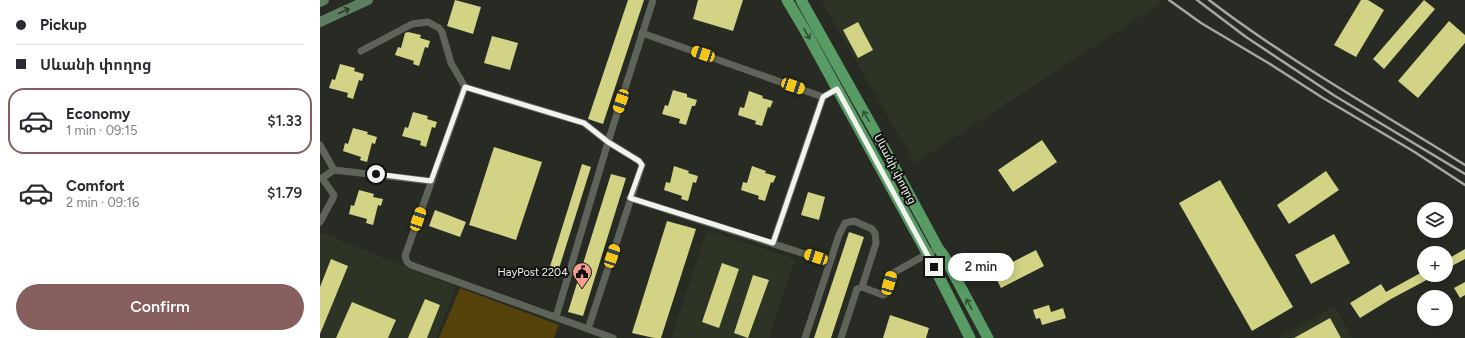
<!DOCTYPE html>
<meta charset="utf-8">
<style>
body{margin:0;font-family:Figtree,"Noto Sans Armenian",sans-serif;background:#f7f7f7;color:#2b2b33;height:100vh;display:flex;flex-direction:column;font-size:15px;white-space:nowrap}
*{box-sizing:border-box;margin:0}
p{font-size:13px;color:#7c7c81}
.icon{flex:none;width:22px;height:22px;fill:none;stroke:currentColor;stroke-width:2;stroke-linecap:round;stroke-linejoin:round}
.map{position:relative;flex:1;overflow:hidden}
.panel{display:flex;flex-direction:column;background:#fff;width:320px}
.panel>*{flex:none}
.guide{display:grid;align-content:center;height:88px;padding:0 16px;background:#fff}
.tools{position:absolute;left:1097px;top:202px;display:grid;gap:8px}
.tools a{display:grid;place-items:center;width:36px;height:36px;border-radius:50%;background:#fff;box-shadow:0 2px 10px #0003;font-size:20px}
.end{position:absolute;width:18px;height:18px;margin:-9px;border:5px solid #f1f4ee;background:#111;box-shadow:0 0 0 2px #111}
.from{border-radius:50%}
.bubble{position:absolute;height:28px;border-radius:14px;background:#fff;box-shadow:0 2px 10px #0003;font-size:13px;font-weight:600;line-height:28px;text-align:center}
.car{position:absolute;width:12px;height:24px;margin:-12px -6px;border-radius:5px;box-shadow:0 0 3px 1px #0007;background:linear-gradient(#f5c518 24%,#345 0 40%,#f5c518 0 76%,#345 0 86%,#f5c518 0)}
.guide b{display:flex;align-items:center;gap:14px;height:38px;font-size:15px}
.guide b+b{border-top:1px solid #e1e1e2}
.guide i{width:10px;height:10px;background:#2b2b33}
ul{padding:0;list-style:none}
li{display:flex;align-items:center;gap:12px;height:66px;margin:0 8px 6px;padding:0 8px;border:2px solid transparent;border-radius:16px}
li div{flex:1}
li b{display:block;font-size:15px}
li em{font-style:normal;font-weight:600}
li.on{border-color:#865e5c}
li>.icon{width:36px;height:36px;stroke-width:1.5}
.primary-button{display:flex;gap:8px;margin-top:auto;padding:8px 16px}
.primary-button a{flex:1;height:46px;border-radius:24px;background:#865e5c;color:#fff;font-size:16px;font-weight:600;line-height:46px;text-align:center}
main{display:flex;flex:1;min-height:0}
.map>svg:first-child{display:block}
.built{fill:#2d3426}
.green{fill:#55430b}
.building{fill:#d2d385}
.lines{fill:none;stroke-linecap:round;stroke-linejoin:round}
.street{stroke:#5f645b;stroke-width:7}
.secondary{stroke:#5b7f60;stroke-width:10}
.primary{stroke:#589b65;stroke-width:11}
.rail{stroke:#a6a9a2;stroke-width:2.5}
.oneway{stroke:#2b382b}
.oneway2{stroke:#315036}
.route{stroke:#f1f4ee;stroke-width:5}
.labels{text-anchor:middle;dominant-baseline:central;stroke-width:4;stroke-linejoin:round;paint-order:stroke}
.street-label{font-size:11px;fill:#f1f4ee;stroke:#11120f}
.poi-label{font-size:11px;fill:#f1f4ee;stroke:#11120f;text-anchor:end}
</style>
<main>
<section class="panel">
<div class="guide">
<b><i class="from"></i>Pickup</b>
<b><i></i>Սևանի փողոց</b>
</div>
<ul>
<li class="on"><svg class="icon" aria-label="car" viewBox="0 0 24 24"><path d="M5 17H2v-5l4-1 3-4h7l3 4 3 1v5h-3M9 17h6M6 11h13"/><circle cx="7" cy="17" r="2"/><circle cx="17" cy="17" r="2"/></svg><div><b>Economy</b><p>1 min · 09:15</p></div><em>$1.33</em></li>
<li><svg class="icon" aria-label="car" viewBox="0 0 24 24"><path d="M5 17H2v-5l4-1 3-4h7l3 4 3 1v5h-3M9 17h6M6 11h13"/><circle cx="7" cy="17" r="2"/><circle cx="17" cy="17" r="2"/></svg><div><b>Comfort</b><p>2 min · 09:16</p></div><em>$1.79</em></li>
</ul>
<div class="primary-button"><a>Confirm</a></div>
</section>
<div class="map">
<svg width="1145" height="338" viewBox="0 0 1145 338">
<rect width="100%" height="100%" fill="#272b23"/>
<path class="built" d="M 501,0 L 839,0 L 841,3 L 595,163 Z
M 387,230 L 475,259 L 449,338 L 351,338 Z
M 0,232 L 136,287 L 116,338 L 0,338 Z
M 1015,307 L 1032,338 L 958,338 Z"/>
<path class="green" d="M 140,288 L 239,325 L 234,338 L 119,338 Z"/>
<path class="building" d="M 135,0 L 161,7 L 153,34 L 127,26 Z
M 308,0 L 324,0 L 283,124 L 268,119 Z
M 378,0 L 423,0 L 413,31 L 373,19 Z
M 1041,0 L 1048,0 L 1064,10 L 1036,57 L 1014,45 Z
M 1104,0 L 1115,9 L 1064,69 L 1053,59 Z
M 1129,21 L 1145,35 L 1145,43 L 1098,98 L 1078,81 Z
M 538,22 L 553,50 L 538,58 L 523,30 Z
M 88,32 L 101,35 L 100,38 L 110,41 L 108,48 L 105,47 L 99,66 L 93,64 L 94,61 L 75,55 L 78,47 L 81,48 L 85,33 Z
M 172,36 L 198,43 L 190,70 L 164,63 Z
M 20,64 L 35,68 L 34,71 L 44,74 L 42,81 L 39,80 L 33,99 L 27,97 L 28,93 L 9,88 L 12,79 L 15,80 Z
M 353,90 L 367,94 L 367,97 L 377,100 L 375,106 L 372,106 L 366,125 L 359,123 L 360,119 L 342,114 L 345,105 L 348,106 Z
M 429,91 L 443,96 L 442,98 L 453,101 L 450,108 L 448,107 L 442,126 L 435,124 L 436,121 L 418,115 L 420,107 L 424,108 Z
M 93,112 L 108,116 L 107,119 L 117,122 L 115,128 L 112,127 L 106,147 L 100,145 L 101,141 L 82,136 L 85,127 L 88,128 Z
M 33,128 L 48,132 L 47,134 L 57,137 L 55,144 L 52,143 L 47,162 L 40,160 L 41,157 L 23,151 L 25,143 L 28,144 Z
M 722,140 L 737,162 L 693,192 L 678,170 Z
M 174,147 L 222,162 L 196,240 L 149,225 Z
M 262,164 L 271,167 L 236,278 L 227,276 Z
M 354,166 L 369,171 L 368,173 L 378,176 L 376,183 L 373,182 L 368,201 L 361,199 L 362,196 L 344,190 L 346,182 L 350,183 Z
M 432,166 L 446,171 L 445,173 L 456,176 L 453,183 L 451,182 L 445,201 L 438,199 L 439,196 L 421,190 L 423,182 L 427,183 Z
M 1006,171 L 1019,190 L 969,224 L 957,205 Z
M 291,174 L 306,178 L 263,316 L 248,312 Z
M 900,180 L 973,307 L 932,331 L 859,203 Z
M 39,190 L 54,194 L 53,197 L 63,199 L 61,206 L 58,205 L 53,225 L 46,223 L 47,219 L 29,214 L 31,205 L 34,206 Z
M 488,192 L 505,197 L 499,220 L 481,215 Z
M 115,210 L 146,222 L 140,237 L 109,226 Z
M 347,221 L 376,229 L 341,338 L 334,338 L 312,333 Z
M 529,232 L 544,237 L 511,338 L 494,338 Z
M 1014,234 L 1030,263 L 991,284 L 975,255 Z
M 1145,249 L 1145,259 L 1126,269 L 1126,260 Z
M 716,250 L 724,266 L 681,288 L 673,272 Z
M 11,259 L 28,266 L 0,334 L 0,287 Z
M 402,263 L 419,269 L 399,328 L 382,322 Z
M 1104,271 L 1104,275 L 1116,275 L 1071,299 L 1040,318 L 1030,303 L 1061,284 L 1066,292 Z
M 433,275 L 449,280 L 428,338 L 414,333 Z
M 1145,282 L 1145,295 L 1140,298 L 1134,288 Z
M 105,299 L 120,305 L 107,338 L 88,338 Z
M 32,302 L 76,320 L 68,338 L 16,338 Z
M 729,305 L 731,312 L 743,308 L 746,318 L 722,325 L 720,318 L 716,319 L 713,310 Z
M 570,315 L 609,328 L 606,338 L 563,338 Z
M 1010,318 L 1021,338 L 974,338 Z"/>
<g class="lines">
<path class="street" d="M 322,33 L 503,97 L 517,89
M 41,51 L 92,24 L 108,22 L 119,28 L 122,32 L 131,63 L 145,87 L 85,256 L 87,262 L 91,265 L 293,338
M 145,87 L 264,123 L 288,142 L 319,161 L 322,165 L 268,329
M 0,145 L 14,170 L 2,178 L 14,195 L 13,198 L 0,222
M 14,170 L 111,181
M 310,198 L 510,262
M 453,243 L 503,97
M 236,317 L 288,142 L 333,0
M 485,338 L 519,235 L 525,223 L 534,221 L 552,229 L 555,233 L 556,243 L 542,287
M 521,338 L 537,289 L 542,287 L 563,295 L 565,294 L 573,273 L 618,248"/>
<path class="secondary" d="M 0,2 L 4,0
M 0,22 L 48,0"/>
<path class="primary" d="M 467,0 L 486,32 L 607,253 L 650,338
M 481,0 L 558,137 L 618,248 L 624,256 L 668,338"/>
<path class="rail" d="M 849,0 L 881,23 L 950,64 L 1003,98 L 1093,151 L 1145,185
M 877,0 L 926,37 L 1015,96 L 1145,174
M 889,0 C 970,62 1059,111 1145,165"/>
</g>
<defs><path id="oneway-shaft" d="M-6 0H5M1.5-3L5.5 0L1.5 3" fill="none" stroke-width="1.6" stroke-linecap="round" stroke-linejoin="round"/></defs>
<use class="oneway" href="#oneway-shaft" transform="translate(24 11) rotate(-25)"/>
<g class="oneway2">
<use href="#oneway-shaft" transform="translate(487 34) rotate(61)"/>
<use href="#oneway-shaft" transform="translate(546 116) rotate(-120)"/>
<use href="#oneway-shaft" transform="translate(649 304) rotate(-118)"/>
</g>
<g class="lines">
<path class="route" d="M 56,174 L 111,181 L 145,87 L 264,123 L 288,142 L 319,161 L 322,165 L 310,198 L 453,243 L 503,97 L 517,89 L 614,267"/>
</g>
<defs>
<g id="civic-pin" transform="scale(1)"><path d="M0 17L-7.5 6A9.5 9.5 0 1 1 7.5 6Z" fill="#f59d8e" stroke="#11120f"/><path d="M-.6-6.5H3V-4.5H.6V-3L4-1V1h2V6H-6V1h2V-1L-.6-3ZM-1.2 2.5V6h2.4V2.5Z" fill="#111"/></g>
</defs>
<g fill-rule="evenodd">
<use href="#civic-pin" x="262" y="272"/>
</g>
<g class="labels">
<g class="street-label">
<text transform="translate(575 169) rotate(62)">Սևանի փողոց</text>
</g>
<g class="poi-label">
<text x="248" y="272">HayPost 2204</text>
</g>
</g>
</svg>
<div class="tools">
<a><svg class="icon" aria-label="layers" viewBox="0 0 24 24"><path d="M12 4l9 5-9 5-9-5zM3 14l9 5 9-5"/></svg></a>
<a>+</a>
<a>−</a>
</div>
<i class="end from" style="left:56px;top:174px"></i>
<i class="end" style="left:614px;top:267px"></i>
<div class="bubble" style="left:628px;top:253px;width:66px">2 min</div>
<i class="car" style="left:383px;top:54px;rotate:289deg"></i>
<i class="car" style="left:473px;top:86px;rotate:109deg"></i>
<i class="car" style="left:301px;top:101px;rotate:198deg"></i>
<i class="car" style="left:98px;top:219px;rotate:19deg"></i>
<i class="car" style="left:292px;top:256px;rotate:18deg"></i>
<i class="car" style="left:496px;top:257px;rotate:288deg"></i>
<i class="car" style="left:569px;top:283px;rotate:16deg"></i>
</div>
</main>
